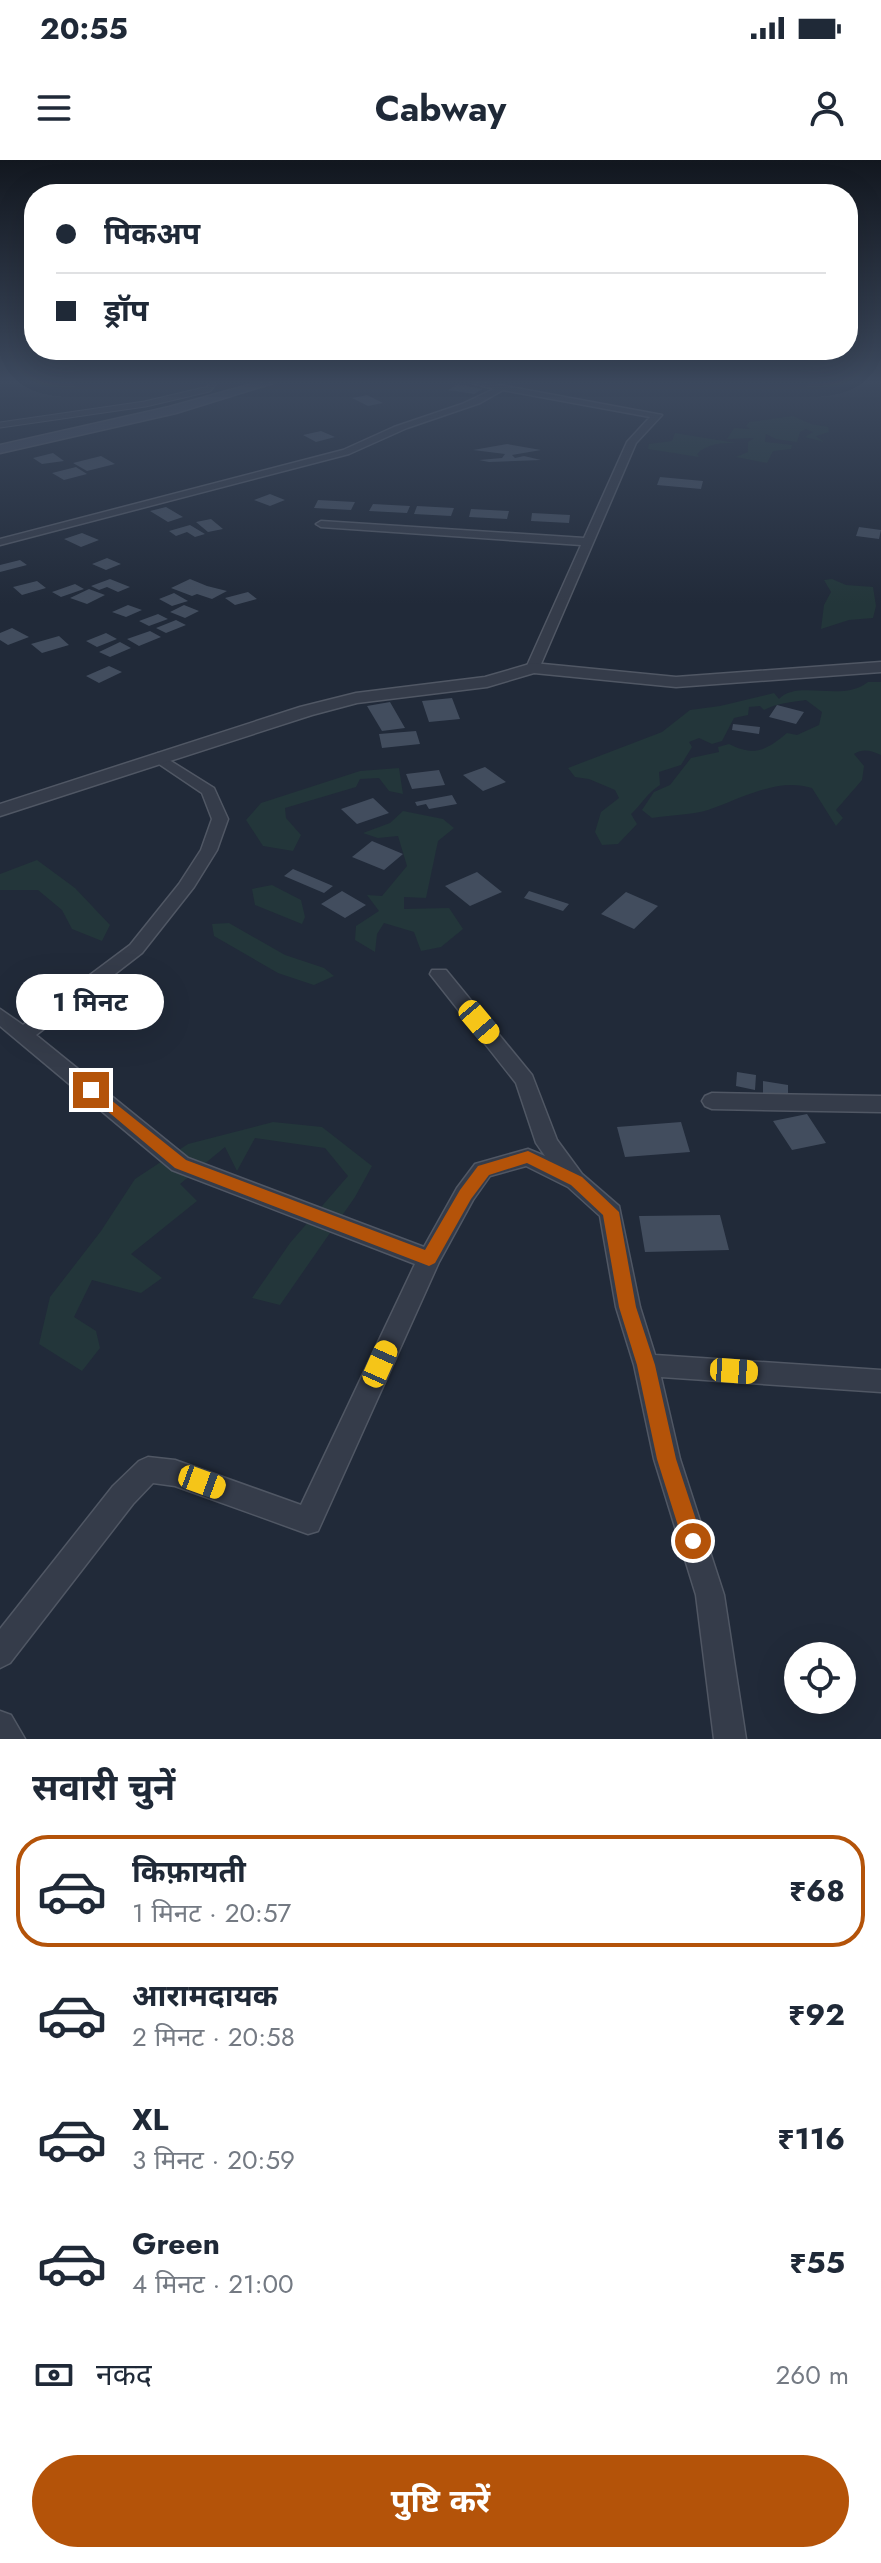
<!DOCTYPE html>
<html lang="hi">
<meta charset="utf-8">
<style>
body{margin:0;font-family:Jost,"Noto Sans Devanagari",sans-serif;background:#f2f2f3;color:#1f2937;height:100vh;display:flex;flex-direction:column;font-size:30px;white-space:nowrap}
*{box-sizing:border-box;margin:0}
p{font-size:26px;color:#747a83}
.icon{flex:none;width:44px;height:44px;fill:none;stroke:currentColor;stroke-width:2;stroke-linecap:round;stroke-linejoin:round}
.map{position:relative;height:1579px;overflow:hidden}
.details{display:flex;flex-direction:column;background:#fff;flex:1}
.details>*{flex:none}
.top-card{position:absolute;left:24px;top:24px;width:834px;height:176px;border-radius:32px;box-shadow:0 8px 32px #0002;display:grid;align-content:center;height:176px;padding:0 32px;background:#fff}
.controls{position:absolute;left:784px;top:1482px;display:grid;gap:16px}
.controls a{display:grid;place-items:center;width:72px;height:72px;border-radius:50%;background:#fff;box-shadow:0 8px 32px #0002;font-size:40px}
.end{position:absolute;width:36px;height:36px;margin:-18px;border:10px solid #b45309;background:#fff;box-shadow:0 0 0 4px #fff}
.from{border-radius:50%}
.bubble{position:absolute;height:56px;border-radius:28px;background:#fff;box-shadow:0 8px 32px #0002;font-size:26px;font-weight:700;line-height:56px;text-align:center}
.car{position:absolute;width:24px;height:48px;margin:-24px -12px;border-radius:10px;box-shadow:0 0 6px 2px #0007;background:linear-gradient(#f5c518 24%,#345 0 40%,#f5c518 0 76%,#345 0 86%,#f5c518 0)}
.top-card b{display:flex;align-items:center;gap:28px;height:76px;font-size:30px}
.top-card b+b{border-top:2px solid #e0e1e3}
.top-card i{width:20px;height:20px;background:#1f2937}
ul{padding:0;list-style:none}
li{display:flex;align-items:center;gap:24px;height:112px;margin:0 16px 12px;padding:0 16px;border:4px solid transparent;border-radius:32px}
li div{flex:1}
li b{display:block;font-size:30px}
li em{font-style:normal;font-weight:700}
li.current{border-color:#b45309}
li>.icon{width:72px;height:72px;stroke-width:1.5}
h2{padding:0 32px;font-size:36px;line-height:96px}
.pay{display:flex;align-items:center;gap:20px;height:88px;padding:0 32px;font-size:30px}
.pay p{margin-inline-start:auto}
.action{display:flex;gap:16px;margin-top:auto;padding:16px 32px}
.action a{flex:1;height:92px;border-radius:48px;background:#b45309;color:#fff;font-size:32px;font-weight:700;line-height:92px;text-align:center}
.status{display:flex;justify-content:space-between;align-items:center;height:56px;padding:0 40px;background:#fff;direction:ltr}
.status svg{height:22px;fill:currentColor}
header{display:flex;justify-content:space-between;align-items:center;height:104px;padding:0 32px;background:#fff;font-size:36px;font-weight:700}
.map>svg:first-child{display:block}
.green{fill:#23363a}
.building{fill:#424d5e}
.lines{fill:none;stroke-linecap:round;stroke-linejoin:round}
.service-casing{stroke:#505764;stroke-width:7}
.minor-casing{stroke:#505764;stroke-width:3}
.tertiary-casing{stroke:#505764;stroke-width:3}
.secondary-casing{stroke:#505764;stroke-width:3}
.service{stroke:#353c4a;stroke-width:5}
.minor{fill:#353c4a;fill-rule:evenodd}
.tertiary{fill:#353c4a;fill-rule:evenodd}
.secondary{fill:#434b5d;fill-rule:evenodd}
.route{fill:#b45309}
</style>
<div class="status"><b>20:55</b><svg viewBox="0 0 49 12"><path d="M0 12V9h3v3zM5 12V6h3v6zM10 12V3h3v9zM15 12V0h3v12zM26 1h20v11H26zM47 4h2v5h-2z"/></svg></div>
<header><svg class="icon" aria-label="menu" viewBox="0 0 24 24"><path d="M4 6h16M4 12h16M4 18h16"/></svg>Cabway<svg class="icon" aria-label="person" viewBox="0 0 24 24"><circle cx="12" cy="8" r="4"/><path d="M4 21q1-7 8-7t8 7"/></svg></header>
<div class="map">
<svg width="881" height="1579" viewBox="0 0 881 1579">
<rect width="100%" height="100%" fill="#212a39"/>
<path class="green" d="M 793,256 L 811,264 L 828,267 L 829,272 L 816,276 L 824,282 L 805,277 L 813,272 L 806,269 L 800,272 L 797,282 L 776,279 L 766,274 L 765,282 L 792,285 L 791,289 L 773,291 L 767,303 L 736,297 L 748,292 L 748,282 L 754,278 L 727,279 L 734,268 L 750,269 L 746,266 L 749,262 Z
M 675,273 L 736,283 C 721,283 708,283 697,294 L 699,297 L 648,289 L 649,284 L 672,281 Z
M 832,419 L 846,425 L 873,427 L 876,446 L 873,458 L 849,460 L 821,469 L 824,445 L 831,432 L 824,420 Z
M 868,522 L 881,522 L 881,595 C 871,591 864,588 854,594 L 864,606 L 862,620 L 836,650 L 843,658 L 836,666 L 812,628 C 777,617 741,639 708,650 C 691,655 670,655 652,658 L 642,650 L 654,632 L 670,625 L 691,598 L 719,592 L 718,587 L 729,584 C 754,597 767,590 787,573 L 797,575 L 819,565 L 822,552 L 806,540 C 792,542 777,543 764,550 L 760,546 L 749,547 L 748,555 L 734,558 L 722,581 L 712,584 L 699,578 L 689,582 L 692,587 L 681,605 L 659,612 L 660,625 C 647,633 642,644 631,654 L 637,664 L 618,684 L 602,685 L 595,672 L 601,652 L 619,638 L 615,630 L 589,619 L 575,617 L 568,608 L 662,572 L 690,550 L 720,546 L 774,533 L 779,539 C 798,519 842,543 868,522 Z
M 399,608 L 403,634 L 389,631 L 379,618 L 360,619 L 356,627 L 285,648 L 286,658 L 301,675 L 293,691 L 263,686 L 246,660 L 261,643 L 360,611 Z
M 403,651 L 443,659 L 454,668 L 438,681 L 426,738 L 404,737 L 404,749 L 449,748 L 463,769 L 441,787 L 421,791 L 414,772 L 384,763 L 377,774 L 375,792 L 355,780 L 356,766 L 379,751 L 367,735 L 382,736 L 407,706 L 398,676 L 378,678 L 363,673 L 390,663 Z
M 37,700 L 75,728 L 110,765 L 102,781 L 72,769 L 62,750 L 38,730 L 0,730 L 0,714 Z
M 272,725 L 301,740 L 305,757 L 302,764 L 255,745 L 252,729 Z
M 229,763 L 285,795 L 324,808 L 334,816 L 314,825 L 278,813 L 214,776 L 212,764 Z
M 273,962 L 322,967 L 372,1006 L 355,1037 L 280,1145 L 252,1138 L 290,1083 L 348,1016 L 325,988 L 255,978 L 237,1011 L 225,987 L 180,1024 L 197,1041 L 131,1094 L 162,1118 L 141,1133 L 92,1120 L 74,1157 L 96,1171 L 100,1188 L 82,1211 L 39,1184 L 50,1137 L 101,1071 L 135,1019 L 188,984 Z"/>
<path class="building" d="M 458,224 L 483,229 L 474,234 L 448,230 Z
M 367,235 L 383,243 L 368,246 L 352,238 Z
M 321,271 L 335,277 L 316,282 L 303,275 Z
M 507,284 L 541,290 L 512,295 L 515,298 L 524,296 L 541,300 L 489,302 L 479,300 L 502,298 L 505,294 L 473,290 Z
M 53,293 L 64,301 L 42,304 L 33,298 Z
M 101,296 L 115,304 L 87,311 L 73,303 Z
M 76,307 L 87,314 L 64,320 L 52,313 Z
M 660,317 L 703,321 L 701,329 L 657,325 Z
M 270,334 L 285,340 L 270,346 L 254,340 Z
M 318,340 L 355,342 L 351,350 L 314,348 Z
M 373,344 L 410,346 L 407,353 L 369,351 Z
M 417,346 L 454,348 L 451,356 L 414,354 Z
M 166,347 L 183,357 L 168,362 L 150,351 Z
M 471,349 L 509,351 L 507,359 L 469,357 Z
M 532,353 L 570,355 L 569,363 L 531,361 Z
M 211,359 L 223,369 L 208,372 L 196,362 Z
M 190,365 L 205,374 L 195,377 L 187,372 L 176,376 L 169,371 Z
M 859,367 L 881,370 L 879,379 L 856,376 Z
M 82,373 L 99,380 L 81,387 L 64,379 Z
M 107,398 L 121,404 L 106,410 L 92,404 Z
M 20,400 L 27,405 L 0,412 L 0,405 Z
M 110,419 L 130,427 L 118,432 L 107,427 L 99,430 L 91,426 Z
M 190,419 L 207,426 L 227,431 L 212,439 L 197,434 L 192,436 L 171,428 Z
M 37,421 L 46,428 L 22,435 L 13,427 Z
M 75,424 L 84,429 L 61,437 L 52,432 Z
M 89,429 L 105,435 L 87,444 L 70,438 Z
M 248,432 L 257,439 L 235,445 L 225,438 Z
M 174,433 L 188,441 L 172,446 L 159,439 Z
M 128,445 L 142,450 L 126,457 L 112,452 Z
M 184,445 L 199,451 L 185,458 L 170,452 Z
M 158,454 L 168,459 L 149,466 L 139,461 Z
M 176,460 L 186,465 L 166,473 L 156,468 Z
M 12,468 L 29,477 L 8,485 L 0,480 L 0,473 Z
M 150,471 L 161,477 L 139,486 L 127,479 Z
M 106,473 L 117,479 L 97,487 L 86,481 Z
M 59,476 L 69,485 L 42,493 L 31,484 Z
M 120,482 L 131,488 L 110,497 L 99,492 Z
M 109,506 L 122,512 L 99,523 L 86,516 Z
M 452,538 L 460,559 L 429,562 L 422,541 Z
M 390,542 L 405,568 L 382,571 L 367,546 Z
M 777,545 L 804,552 L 796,564 L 769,557 Z
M 733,564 L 760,567 L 759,574 L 732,570 Z
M 416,571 L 420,584 L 382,588 L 379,574 Z
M 485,607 L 506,622 L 483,631 L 463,615 Z
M 439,610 L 445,625 L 412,629 L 406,614 Z
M 452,635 L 457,644 L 429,649 L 426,644 L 417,646 L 415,642 Z
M 373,638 L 389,653 L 357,664 L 341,649 Z
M 372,681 L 403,694 L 384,710 L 352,697 Z
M 293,709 L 333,726 L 324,733 L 284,716 Z
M 477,712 L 502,732 L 470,746 L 445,726 Z
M 342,731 L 366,745 L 345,758 L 321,744 Z
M 529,731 L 569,744 L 563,751 L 524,738 Z
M 626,732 L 658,746 L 634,769 L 601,754 Z
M 737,912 L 756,915 L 755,930 L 736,926 Z
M 763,921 L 788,925 L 788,937 L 763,933 Z
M 807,954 L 826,983 L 792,990 L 773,961 Z
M 681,962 L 690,992 L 625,997 L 617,967 Z
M 720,1055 L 729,1090 L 645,1092 L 639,1056 Z"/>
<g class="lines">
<g class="service-casing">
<path id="service" d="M 0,265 L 145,244 L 209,229 L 213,224 L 210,223"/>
</g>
<g class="minor-casing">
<path id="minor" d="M 472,223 L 489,223 L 662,255 L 636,283 L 538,511 L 533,512 L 526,508 L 581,385 L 321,367 L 316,364 L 321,361 L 584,378 L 627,282 L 650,257 L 503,230 L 480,243 L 407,268 L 349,294 L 0,385 L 0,379 L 343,290 L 394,267 L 462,244 L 494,229 Z
M 158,593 L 214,628 L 228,659 L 217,690 L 194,727 L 142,793 L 36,875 L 188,998 L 424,1087 L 457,1028 L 475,1004 L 528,989 L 545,996 L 536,983 L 516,923 L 430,814 L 432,810 L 446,810 L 532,915 L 557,980 L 582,1014 L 619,1046 L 640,1147 L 655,1195 L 881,1210 L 881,1232 L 661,1217 L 680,1299 L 724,1435 L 746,1579 L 714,1579 L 696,1435 L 654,1299 L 634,1205 L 616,1147 L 600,1056 L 568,1027 L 526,1006 L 490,1016 L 473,1040 L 439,1102 L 318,1371 L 308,1374 L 175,1326 L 153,1323 L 133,1344 L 10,1503 L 0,1508 L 0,1469 L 113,1326 L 139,1301 L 148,1297 L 175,1300 L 301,1345 L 415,1104 L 172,1010 L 0,866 L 0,849 L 23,865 L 130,785 L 179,724 L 201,690 L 212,659 L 202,633 L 153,600 L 151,597 Z
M 712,933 L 881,936 L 881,952 L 712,949 L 705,946 L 702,941 L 705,936 Z
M 0,1551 L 11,1555 L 25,1579 L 0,1579 Z"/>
</g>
<g class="tertiary-casing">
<path id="tertiary" d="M 881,502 L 881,512 L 676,527 L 534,513 L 487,527 L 357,543 L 312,555 L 0,656 L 0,644 L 300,547 L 356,533 L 485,517 L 533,503 L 676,517 Z"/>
</g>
<g class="secondary-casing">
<path id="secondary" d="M 256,223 L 273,223 L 176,253 L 0,293 L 0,285 L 169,247 Z"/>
</g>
<use href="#service" class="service"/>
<use href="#minor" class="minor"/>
<use href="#tertiary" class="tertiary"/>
<use href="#secondary" class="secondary"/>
</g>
<linearGradient id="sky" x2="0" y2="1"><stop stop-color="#12171f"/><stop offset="0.5" stop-color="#3d4a5f"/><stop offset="1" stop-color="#3d4a5f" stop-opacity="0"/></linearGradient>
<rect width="881" height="444" fill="url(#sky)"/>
<path class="route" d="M 91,924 L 186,1000 L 425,1090 L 460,1030 L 478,1006 L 528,991 L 582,1017 L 619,1052 L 636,1147 L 655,1205 L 676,1299 L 703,1381 L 700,1388 L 693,1391 L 685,1388 L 657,1299 L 637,1205 L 619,1147 L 603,1055 L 571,1025 L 527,1003 L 489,1015 L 471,1039 L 435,1103 L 429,1106 L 175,1008 L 86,933 L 84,930 Z"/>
</svg>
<div class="controls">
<a><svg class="icon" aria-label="locate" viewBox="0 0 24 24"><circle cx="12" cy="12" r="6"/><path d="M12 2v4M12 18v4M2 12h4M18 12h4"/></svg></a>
</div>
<i class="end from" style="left:693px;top:1381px"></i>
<i class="end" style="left:91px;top:930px"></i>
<div class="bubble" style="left:16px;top:814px;width:148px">1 मिनट</div>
<i class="car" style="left:479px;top:862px;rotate:140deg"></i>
<i class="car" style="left:380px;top:1204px;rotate:24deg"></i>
<i class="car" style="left:734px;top:1211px;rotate:94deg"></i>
<i class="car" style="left:202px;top:1322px;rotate:110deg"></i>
<div class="top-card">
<b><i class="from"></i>पिकअप</b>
<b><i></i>ड्रॉप</b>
</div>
</div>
<section class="details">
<h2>सवारी चुनें</h2>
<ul>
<li class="current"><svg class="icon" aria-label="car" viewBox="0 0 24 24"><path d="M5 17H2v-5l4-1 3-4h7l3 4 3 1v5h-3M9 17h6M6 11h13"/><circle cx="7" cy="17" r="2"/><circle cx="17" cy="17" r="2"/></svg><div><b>किफ़ायती</b><p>1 मिनट · 20:57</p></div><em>₹68</em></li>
<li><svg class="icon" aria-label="car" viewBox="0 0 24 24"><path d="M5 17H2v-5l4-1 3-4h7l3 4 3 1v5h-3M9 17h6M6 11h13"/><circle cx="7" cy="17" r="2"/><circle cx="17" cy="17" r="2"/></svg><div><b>आरामदायक</b><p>2 मिनट · 20:58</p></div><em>₹92</em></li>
<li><svg class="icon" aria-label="car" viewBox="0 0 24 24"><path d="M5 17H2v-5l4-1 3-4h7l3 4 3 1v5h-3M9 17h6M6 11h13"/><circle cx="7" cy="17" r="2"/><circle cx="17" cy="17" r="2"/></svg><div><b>XL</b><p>3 मिनट · 20:59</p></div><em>₹116</em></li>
<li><svg class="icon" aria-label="car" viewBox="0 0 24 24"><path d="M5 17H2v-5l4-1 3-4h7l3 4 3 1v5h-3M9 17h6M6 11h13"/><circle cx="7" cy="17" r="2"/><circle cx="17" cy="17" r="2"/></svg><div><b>Green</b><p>4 मिनट · 21:00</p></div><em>₹55</em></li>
</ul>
<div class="pay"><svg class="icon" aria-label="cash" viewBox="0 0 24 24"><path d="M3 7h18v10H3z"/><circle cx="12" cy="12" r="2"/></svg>नकद<p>260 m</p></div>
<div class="action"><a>पुष्टि करें</a></div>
</section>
